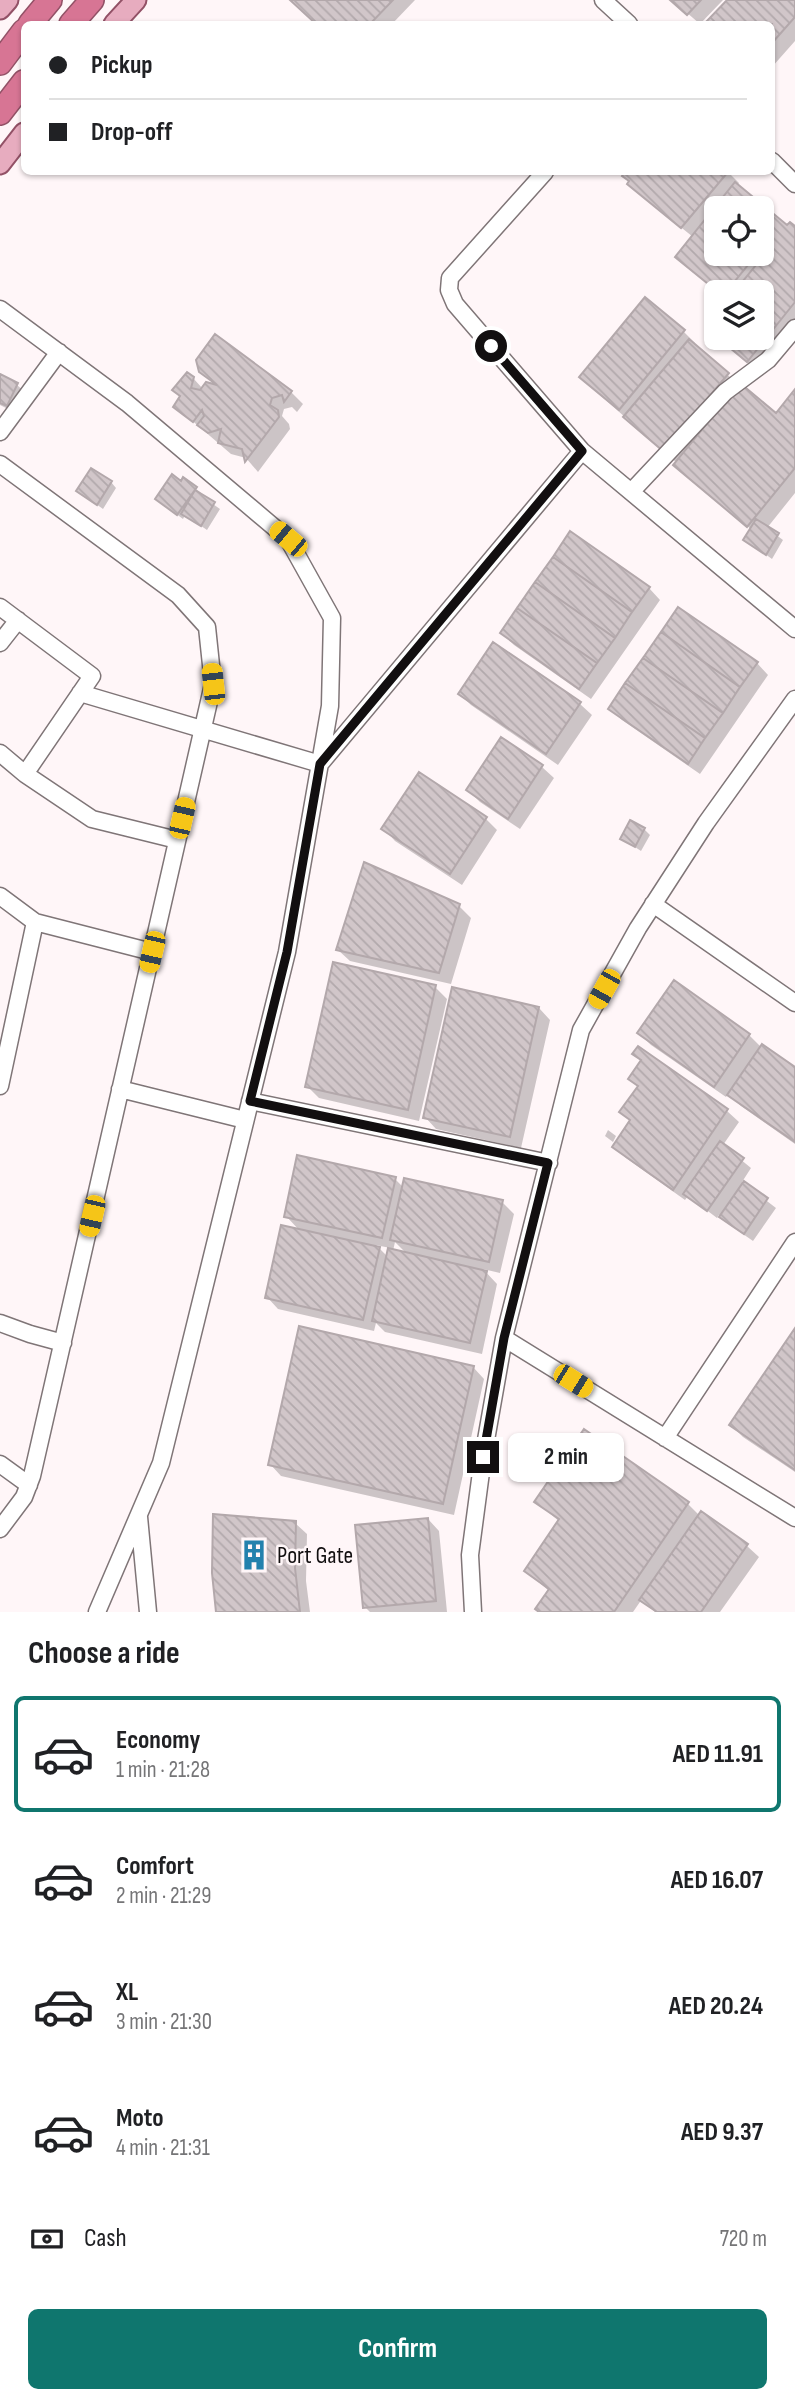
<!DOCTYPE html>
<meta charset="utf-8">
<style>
body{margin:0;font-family:"Sofia Sans Condensed",sans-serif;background:#f6f6f6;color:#202124;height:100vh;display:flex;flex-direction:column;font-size:26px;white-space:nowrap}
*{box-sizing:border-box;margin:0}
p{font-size:23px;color:#757577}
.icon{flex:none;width:38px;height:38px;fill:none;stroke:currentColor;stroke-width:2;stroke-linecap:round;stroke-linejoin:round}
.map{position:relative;height:1612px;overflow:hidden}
.drawer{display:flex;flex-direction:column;background:#fff;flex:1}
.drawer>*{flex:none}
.top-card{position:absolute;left:21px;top:21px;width:754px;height:154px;border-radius:10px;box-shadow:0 2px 5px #0004;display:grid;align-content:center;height:154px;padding:0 28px;background:#fff}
.controls{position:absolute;left:704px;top:196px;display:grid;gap:14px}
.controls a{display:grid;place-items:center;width:70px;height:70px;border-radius:10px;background:#fff;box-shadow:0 2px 5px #0004;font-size:35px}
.end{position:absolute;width:32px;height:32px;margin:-16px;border:9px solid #120f10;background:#fff;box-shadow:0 0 0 4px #fff}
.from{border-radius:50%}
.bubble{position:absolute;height:49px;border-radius:10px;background:#fff;box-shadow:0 2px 5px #0004;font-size:23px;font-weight:700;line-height:49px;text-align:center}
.car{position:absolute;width:21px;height:42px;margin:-21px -10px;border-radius:9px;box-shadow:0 0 5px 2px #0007;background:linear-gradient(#f5c518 24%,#345 0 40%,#f5c518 0 76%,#345 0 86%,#f5c518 0)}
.top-card b{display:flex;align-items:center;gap:24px;height:66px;font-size:26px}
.top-card b+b{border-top:2px solid #e0e0e0}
.top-card i{width:18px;height:18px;background:#202124}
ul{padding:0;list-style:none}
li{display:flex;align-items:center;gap:21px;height:116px;margin:0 14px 10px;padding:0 14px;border:4px solid transparent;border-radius:10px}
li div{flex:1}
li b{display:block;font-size:26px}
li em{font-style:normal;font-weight:700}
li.on{border-color:#0f766e}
li>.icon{width:63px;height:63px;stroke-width:1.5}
h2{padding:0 28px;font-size:32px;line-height:84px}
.pay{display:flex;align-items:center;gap:18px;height:77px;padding:0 28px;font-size:26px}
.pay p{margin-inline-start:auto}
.primary-button{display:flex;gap:14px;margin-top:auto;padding:14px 28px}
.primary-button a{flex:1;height:80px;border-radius:10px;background:#0f766e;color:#fff;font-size:28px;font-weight:700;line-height:80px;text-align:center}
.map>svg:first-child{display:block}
.shadow{fill:#0003;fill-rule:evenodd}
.building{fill:url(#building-back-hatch);stroke:#b3a8ab;stroke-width:2}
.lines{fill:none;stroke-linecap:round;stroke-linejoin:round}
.minor-casing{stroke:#7f7577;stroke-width:19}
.major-casing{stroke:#925166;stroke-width:23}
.highway-casing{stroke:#925166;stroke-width:26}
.minor{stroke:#fff;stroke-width:16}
.major{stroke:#e7acbf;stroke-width:19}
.highway{stroke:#d77594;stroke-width:23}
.route{stroke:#120f10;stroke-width:9}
.labels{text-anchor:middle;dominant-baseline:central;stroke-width:5;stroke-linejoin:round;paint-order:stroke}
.poi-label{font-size:24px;fill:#120f10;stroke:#fff6f8;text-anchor:start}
</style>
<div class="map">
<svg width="795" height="1612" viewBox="0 0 795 1612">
<defs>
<pattern id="building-back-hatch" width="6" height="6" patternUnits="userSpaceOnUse" patternTransform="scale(1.75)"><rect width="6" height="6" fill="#d1c6c9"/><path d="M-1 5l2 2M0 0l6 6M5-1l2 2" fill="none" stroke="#b2a9ac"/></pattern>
</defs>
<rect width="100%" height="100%" fill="#fff6f8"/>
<path class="shadow" d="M 291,0 L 415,0 L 392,24 L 318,24 Z
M 672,0 L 723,0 L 700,24 Z
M 729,0 L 795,0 L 795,41 L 772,67 L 772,24 L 706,24 Z
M 628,172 L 728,172 L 739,183 L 737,186 L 787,227 L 795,229 L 795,328 L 759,372 L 718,338 L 761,338 L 761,292 L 718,292 L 688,268 L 677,257 L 693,237 L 641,195 L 624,175 ZM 716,208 L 761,208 L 761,254 L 716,254 Z
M 645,299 L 684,332 L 695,343 L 694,345 L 740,386 L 776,415 L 795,392 L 795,493 L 767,528 L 783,540 L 772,559 L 746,540 L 752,530 L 687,477 L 675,465 L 677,463 L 592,388 Z
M 716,317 L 716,336 L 707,327 Z
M 201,371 L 291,392 L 303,404 L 297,412 L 292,407 L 284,409 L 282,416 L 289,424 L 290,429 L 258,472 L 246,458 L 231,454 L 175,406 L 193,378 L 203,389 L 217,387 Z
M 0,376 L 17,385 L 26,393 L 16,413 L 0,405 Z
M 111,482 L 116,488 L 103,509 L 78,491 Z
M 181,483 L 195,488 L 201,493 L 200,495 L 220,509 L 207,530 L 185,515 L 183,519 L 163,504 Z
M 649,588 L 660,600 L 591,699 L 514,645 L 502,633 Z
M 494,644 L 580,704 L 592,715 L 558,765 L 471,705 L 460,694 Z
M 757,663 L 768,675 L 700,774 L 622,720 L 610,709 Z
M 502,740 L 542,767 L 554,778 L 520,829 L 480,802 L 468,790 Z
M 486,819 L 497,830 L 462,885 L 395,841 L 384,829 Z
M 644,829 L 650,835 L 641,851 L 623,839 Z
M 459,906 L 471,918 L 451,984 L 350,961 L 338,950 Z
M 435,987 L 447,999 L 419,1121 L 319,1098 L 307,1086 Z
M 539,1008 L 550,1020 L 521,1148 L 436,1129 L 425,1117 Z
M 639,1033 L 749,1035 L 762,1048 L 795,1070 L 795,1144 L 741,1106 L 728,1094 L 726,1097 L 651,1045 Z
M 638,1048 L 727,1111 L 739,1122 L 723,1145 L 751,1168 L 742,1182 L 776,1208 L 753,1241 L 730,1225 L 719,1215 L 717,1218 L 688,1196 L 685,1200 L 626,1158 L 614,1147 L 631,1122 L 622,1112 L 639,1087 L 630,1078 L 642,1062 L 634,1054 Z
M 608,1130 L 616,1136 L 613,1142 L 605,1136 Z
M 395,1179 L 404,1188 L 502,1202 L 514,1214 L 500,1273 L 483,1269 L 497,1284 L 482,1354 L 385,1332 L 376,1323 L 374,1331 L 278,1309 L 267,1297 L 300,1231 L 286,1216 ZM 395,1242 L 407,1254 L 393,1251 ZM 376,1245 L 390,1248 L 388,1257 Z
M 795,1331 L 795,1472 L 743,1437 L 731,1425 Z
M 473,1367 L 484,1379 L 454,1515 L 281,1476 L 270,1464 Z
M 584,1431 L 688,1504 L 700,1516 L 702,1513 L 747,1546 L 759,1557 L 720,1612 L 655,1612 L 642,1599 L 633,1612 L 540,1612 L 549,1591 L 526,1571 L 560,1522 L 536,1502 Z
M 428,1519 L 439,1531 L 447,1612 L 370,1612 L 365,1607 Z
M 295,1523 L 307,1534 L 306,1581 L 310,1612 L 219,1612 Z"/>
<path class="building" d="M 290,0 L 393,0 L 370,24 L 316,24 Z
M 670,0 L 701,0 L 687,15 Z
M 727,0 L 795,0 L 795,17 L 772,43 L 772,24 L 704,24 Z
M 625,172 L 728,172 L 681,228 L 627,184 L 629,181 L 622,176 Z
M 735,182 L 787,225 L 790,222 L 795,226 L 795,302 L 747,362 L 718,338 L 761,338 L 761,292 L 734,292 L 765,254 L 761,251 L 761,208 L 716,208 L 716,254 L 757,254 L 726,292 L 718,292 L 675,257 Z
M 645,297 L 685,330 L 619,410 L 579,377 Z
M 215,334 L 292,391 L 284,402 L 282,395 L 272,398 L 270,405 L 278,410 L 279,417 L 245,462 L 242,449 L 218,443 L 221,429 L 208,433 L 197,425 L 204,416 L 202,410 L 193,422 L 173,407 L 180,396 L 172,390 L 187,372 L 194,377 L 191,388 L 200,390 L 206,382 L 217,385 L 199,372 L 196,360 Z
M 689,339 L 729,373 L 663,451 L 623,417 Z
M 0,374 L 18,383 L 7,406 L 0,403 Z
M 740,383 L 776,413 L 795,389 L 795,468 L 747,527 L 673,465 Z
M 91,468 L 112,481 L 97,505 L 76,491 Z
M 172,474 L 181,481 L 183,477 L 197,487 L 177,515 L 155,499 Z
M 195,490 L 215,502 L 201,526 L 181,514 Z
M 756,519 L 779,533 L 766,555 L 743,540 Z
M 570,531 L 650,587 L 632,612 L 553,557 Z
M 553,557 L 632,612 L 615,638 L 535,582 Z
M 535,582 L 615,638 L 597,663 L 517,608 Z
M 678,607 L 758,662 L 740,687 L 661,632 Z
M 517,608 L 597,663 L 579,689 L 500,633 Z
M 661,632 L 740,687 L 723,713 L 643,658 Z
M 493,642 L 581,702 L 546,754 L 458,694 Z
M 643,658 L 723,713 L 705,738 L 625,683 Z
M 625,683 L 705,738 L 688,764 L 608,709 Z
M 501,737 L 543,765 L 508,819 L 466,790 Z
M 419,772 L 487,817 L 450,874 L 381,829 Z
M 630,820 L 645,828 L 635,847 L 620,839 Z
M 364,862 L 460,904 L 439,973 L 336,950 Z
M 333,962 L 436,985 L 408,1110 L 305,1087 Z
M 674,980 L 750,1034 L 714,1087 L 637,1033 Z
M 452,987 L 539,1007 L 510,1137 L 423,1118 Z
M 762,1044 L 795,1067 L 795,1142 L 727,1095 Z
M 638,1046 L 728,1109 L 673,1190 L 612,1147 L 630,1120 L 619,1112 L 638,1086 L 628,1079 L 641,1060 L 632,1054 Z
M 720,1141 L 744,1158 L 707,1211 L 683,1194 Z
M 297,1155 L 396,1177 L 382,1238 L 284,1217 Z
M 404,1178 L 503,1200 L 489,1262 L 390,1240 Z
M 744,1181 L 768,1198 L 744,1234 L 719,1217 Z
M 281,1225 L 380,1247 L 363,1320 L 265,1298 Z
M 388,1248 L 487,1271 L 470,1343 L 372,1321 Z
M 299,1326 L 474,1366 L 443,1504 L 268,1465 Z
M 795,1328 L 795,1470 L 729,1425 Z
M 584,1429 L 689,1502 L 614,1612 L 539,1612 L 535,1609 L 549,1589 L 524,1571 L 559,1519 L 534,1502 Z
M 701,1511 L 748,1544 L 701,1612 L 657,1612 L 639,1600 Z
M 213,1514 L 296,1521 L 295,1568 L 300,1612 L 216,1612 L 212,1573 Z
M 428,1518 L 436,1601 L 363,1608 L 355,1525 Z"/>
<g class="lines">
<g class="minor-casing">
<path id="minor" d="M 603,0 L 629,24
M 772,161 L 795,184
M 0,309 L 127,403 L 288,539 L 332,618 L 330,706 L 287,952 L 161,1463 L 97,1612
M 0,432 L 59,352
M 582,451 L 795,629
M 0,464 L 178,595 L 207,627 L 213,684 L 32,1476 L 24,1497 L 0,1529
M 631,492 L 725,392 L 768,360 L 795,328
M 0,607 L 92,676 L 25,774
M 0,643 L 18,620
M 80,693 L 320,764 L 582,451 L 455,304 L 449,290 L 450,278 L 545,172
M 0,753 L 25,774 L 92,819 L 177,840
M 0,896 L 35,922 L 152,952
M 653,904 L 795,1003
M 0,1086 L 35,922
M 120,1089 L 245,1120
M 250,1101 L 549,1163
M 0,1323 L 30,1334 L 63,1343
M 504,1338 L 795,1518
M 665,1438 L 795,1242
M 0,1464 L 29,1485
M 139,1517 L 148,1612
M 473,1612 L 470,1555 L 483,1457 L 504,1338 L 581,1030 L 638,928 L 706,823 L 795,699"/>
</g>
<g class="major-casing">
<path id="major" d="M 0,9 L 8,0
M 114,24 L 136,0
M 0,164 L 24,133"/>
</g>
<g class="highway-casing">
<path id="highway" d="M 30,24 L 50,0
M 71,24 L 92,0
M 0,63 L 24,31
M 0,113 L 24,82"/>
</g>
<use href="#minor" class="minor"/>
<use href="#major" class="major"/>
<use href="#highway" class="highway"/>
</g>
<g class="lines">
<path class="route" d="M 483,1457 L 504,1338 L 548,1163 L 250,1101 L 287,952 L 320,764 L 582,451 L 491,346"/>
</g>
<defs>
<g id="building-bare" transform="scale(2.415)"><path d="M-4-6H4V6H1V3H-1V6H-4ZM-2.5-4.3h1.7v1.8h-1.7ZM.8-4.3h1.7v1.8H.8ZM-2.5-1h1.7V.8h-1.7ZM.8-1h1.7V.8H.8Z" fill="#2381ad" stroke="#fff6f8" stroke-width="2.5" paint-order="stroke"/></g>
</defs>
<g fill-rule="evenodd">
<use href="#building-bare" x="254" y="1555"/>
</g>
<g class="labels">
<g class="poi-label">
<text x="277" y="1555">Port Gate</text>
</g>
</g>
</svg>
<div class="controls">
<a><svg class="icon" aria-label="locate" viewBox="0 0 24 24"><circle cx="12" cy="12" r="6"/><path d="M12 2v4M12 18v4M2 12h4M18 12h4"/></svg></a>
<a><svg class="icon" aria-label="layers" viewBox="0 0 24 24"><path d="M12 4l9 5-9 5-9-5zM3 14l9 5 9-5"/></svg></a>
</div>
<i class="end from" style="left:491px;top:346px"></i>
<i class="end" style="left:483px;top:1457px"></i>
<div class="bubble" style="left:508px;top:1433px;width:116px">2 min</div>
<i class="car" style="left:288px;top:539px;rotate:310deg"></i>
<i class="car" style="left:213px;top:684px;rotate:354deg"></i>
<i class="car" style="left:182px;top:818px;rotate:13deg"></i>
<i class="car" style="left:152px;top:952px;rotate:193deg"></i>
<i class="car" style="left:604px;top:989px;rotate:209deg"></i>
<i class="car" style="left:92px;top:1216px;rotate:193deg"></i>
<i class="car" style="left:573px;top:1381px;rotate:122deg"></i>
<div class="top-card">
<b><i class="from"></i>Pickup</b>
<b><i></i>Drop-off</b>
</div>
</div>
<section class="drawer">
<h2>Choose a ride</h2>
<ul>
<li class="on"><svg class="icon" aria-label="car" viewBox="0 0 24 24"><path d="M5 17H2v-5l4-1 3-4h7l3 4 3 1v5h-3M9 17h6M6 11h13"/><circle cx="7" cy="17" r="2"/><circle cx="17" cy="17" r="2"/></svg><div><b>Economy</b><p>1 min · 21:28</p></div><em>AED 11.91</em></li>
<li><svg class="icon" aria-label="car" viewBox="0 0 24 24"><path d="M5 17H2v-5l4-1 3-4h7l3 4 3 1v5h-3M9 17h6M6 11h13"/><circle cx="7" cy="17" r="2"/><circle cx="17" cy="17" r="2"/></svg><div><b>Comfort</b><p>2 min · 21:29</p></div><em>AED 16.07</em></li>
<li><svg class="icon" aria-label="car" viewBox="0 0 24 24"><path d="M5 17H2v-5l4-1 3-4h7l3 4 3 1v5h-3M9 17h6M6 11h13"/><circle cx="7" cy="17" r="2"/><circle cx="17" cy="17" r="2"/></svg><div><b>XL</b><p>3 min · 21:30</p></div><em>AED 20.24</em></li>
<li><svg class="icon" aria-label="car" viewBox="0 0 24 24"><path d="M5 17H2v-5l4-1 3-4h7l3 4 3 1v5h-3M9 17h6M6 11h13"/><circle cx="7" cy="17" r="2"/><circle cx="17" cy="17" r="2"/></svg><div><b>Moto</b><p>4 min · 21:31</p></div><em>AED 9.37</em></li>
</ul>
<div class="pay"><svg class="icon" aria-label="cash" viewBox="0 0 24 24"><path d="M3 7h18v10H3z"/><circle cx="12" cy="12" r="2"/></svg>Cash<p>720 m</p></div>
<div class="primary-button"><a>Confirm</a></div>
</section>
